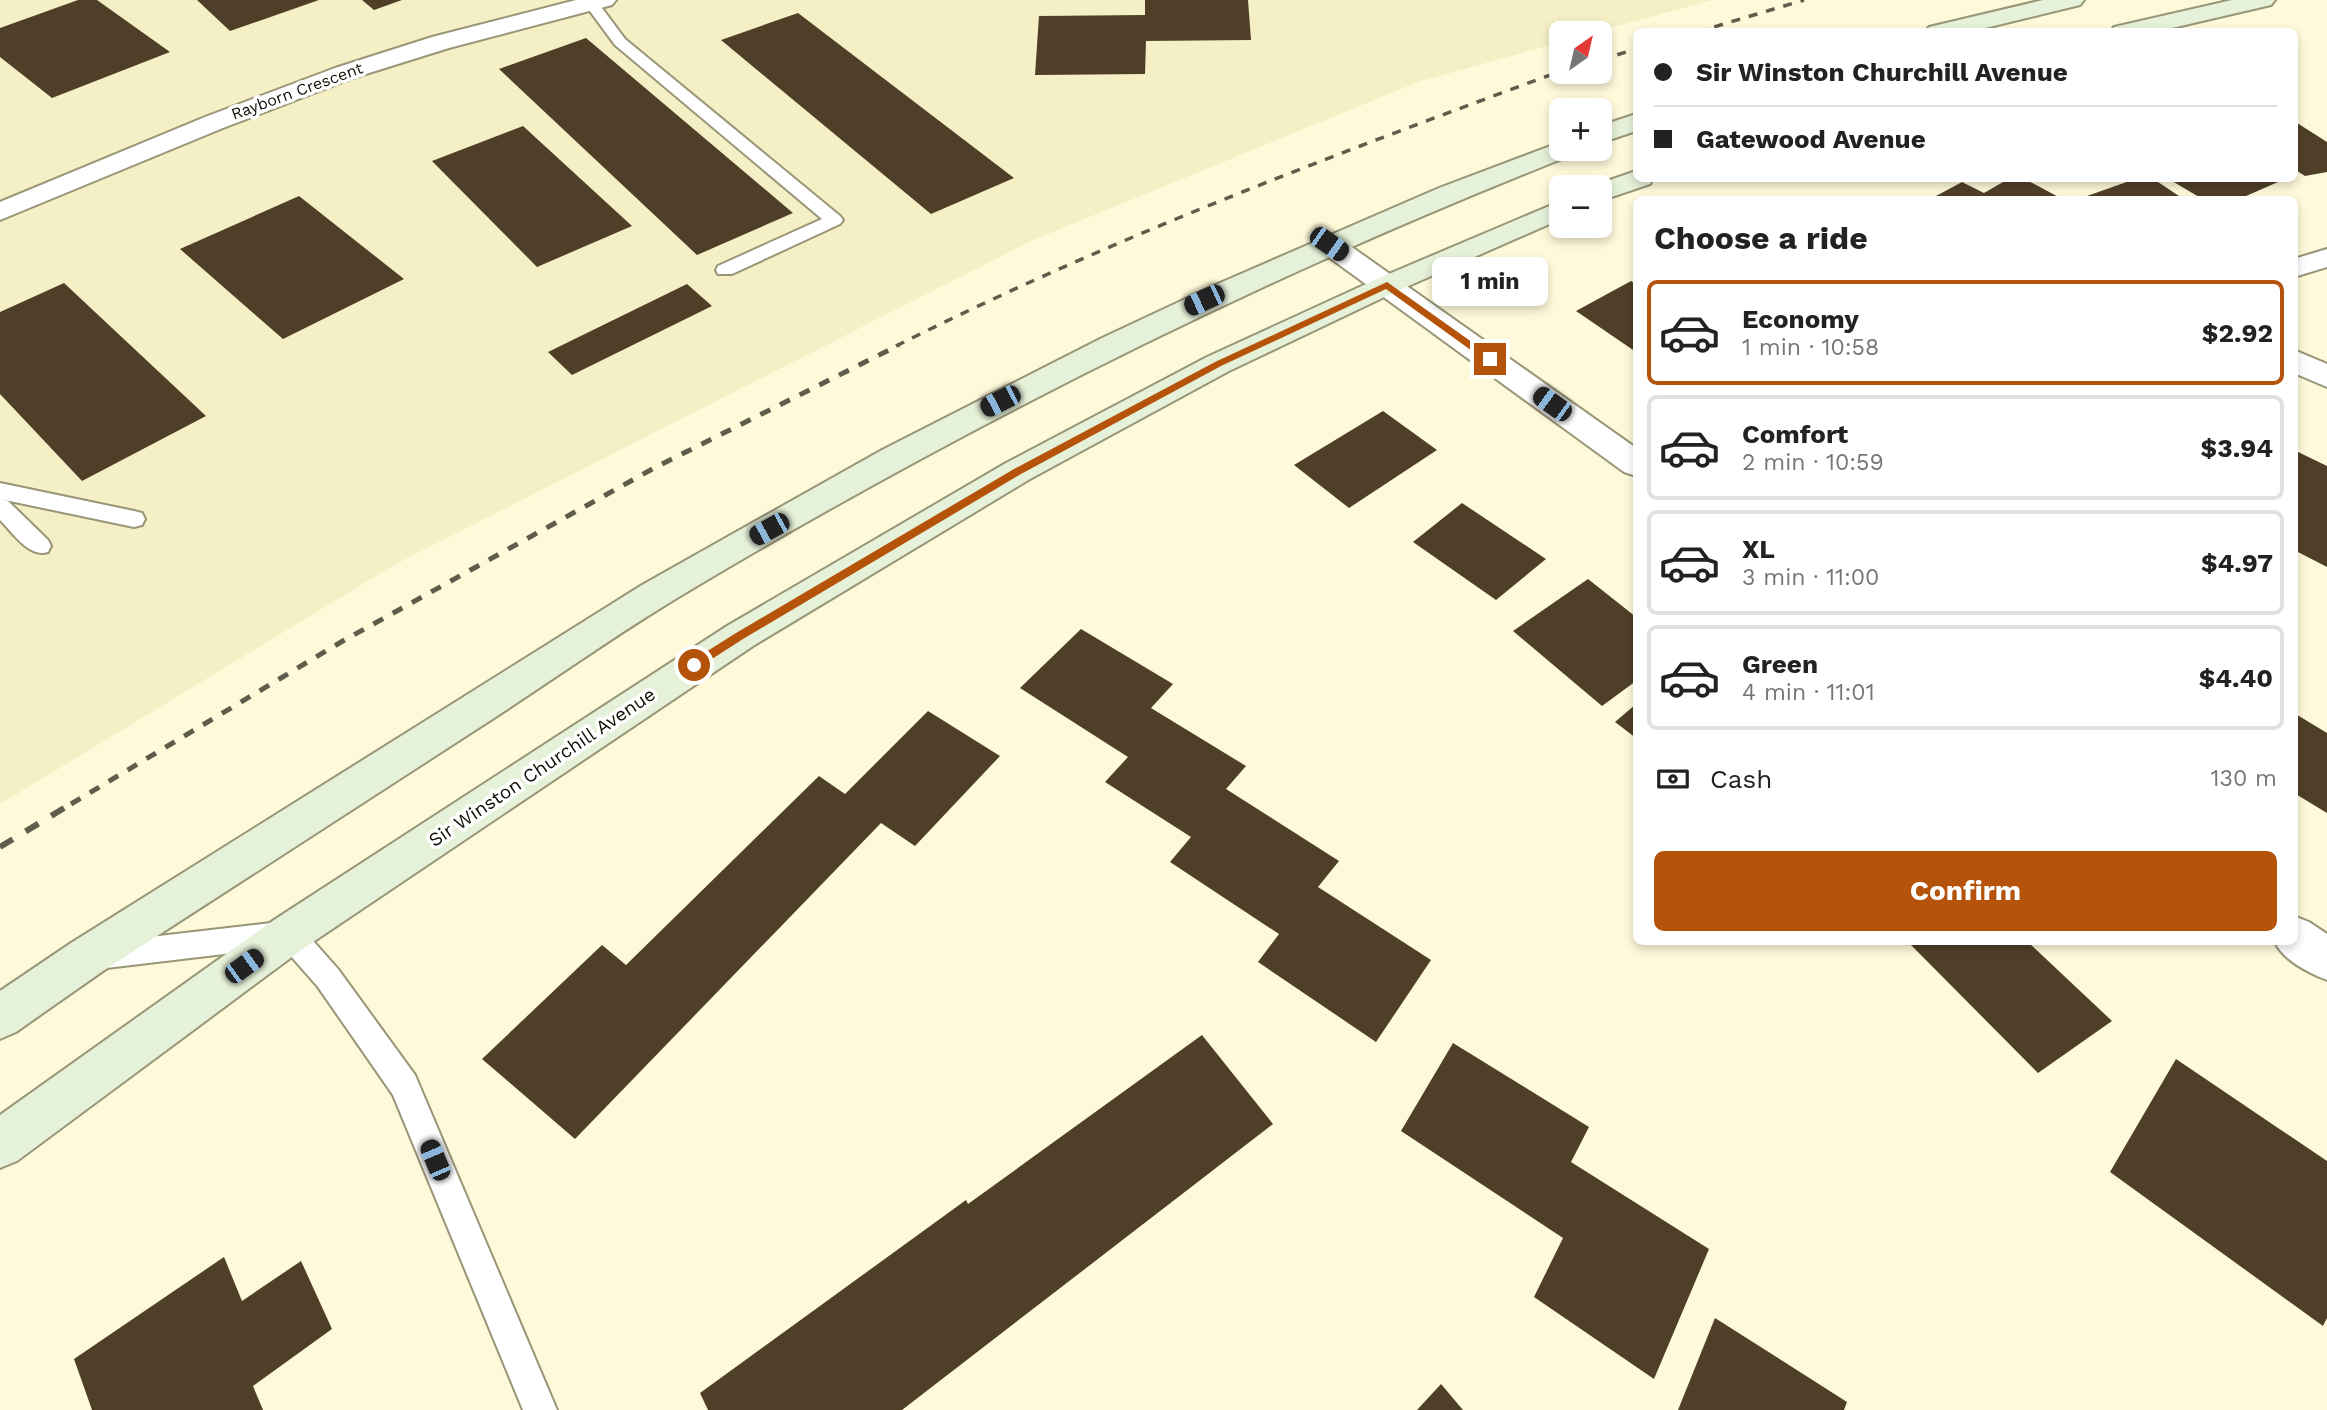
<!DOCTYPE html>
<meta charset="utf-8">
<style>
body{margin:0;font-family:"Work Sans",sans-serif;background:#f2f2f2;color:#222;height:100vh;display:flex;flex-direction:column;font-size:26px;white-space:nowrap}
*{box-sizing:border-box;margin:0}
p{font-size:23px;color:#767676}
.icon{flex:none;width:38px;height:38px;fill:none;stroke:currentColor;stroke-width:2;stroke-linecap:round;stroke-linejoin:round}
.map{position:relative;flex:1;overflow:hidden}
.details{position:absolute;left:1633px;top:196px;width:665px;height:749px;display:flex;flex-direction:column;background:#fff;border-radius:10px;box-shadow:0 4px 10px #0003}
.details>*{flex:none}
.top-card{position:absolute;left:1633px;top:28px;width:665px;height:154px;border-radius:10px;box-shadow:0 4px 10px #0003;display:grid;align-content:center;height:154px;padding:0 21px;background:#fff}
.needle{width:46px;rotate:34deg}
.fabs{position:absolute;left:1549px;top:21px;display:grid;gap:14px}
.fabs a{display:grid;place-items:center;width:63px;height:63px;border-radius:10px;background:#fff;box-shadow:0 4px 10px #0003;font-size:35px}
.end{position:absolute;width:32px;height:32px;margin:-16px;border:9px solid #b45309;background:#fff;box-shadow:0 0 0 4px #fff}
.from{border-radius:50%}
.bubble{position:absolute;height:49px;border-radius:10px;background:#fff;box-shadow:0 4px 10px #0003;font-size:23px;font-weight:700;line-height:49px;text-align:center}
.car{position:absolute;width:21px;height:42px;margin:-21px -10px;border-radius:9px;box-shadow:0 0 5px 2px #0007;background:linear-gradient(#222 24%,#8ab4d8 0 40%,#222 0 76%,#8ab4d8 0 86%,#222 0)}
.top-card b{display:flex;align-items:center;gap:24px;height:66px;font-size:26px}
.top-card b+b{border-top:2px solid #e0e0e0}
.top-card i{width:18px;height:18px;background:#222}
ul{padding:0;list-style:none}
li{display:flex;align-items:center;gap:21px;height:105px;margin:0 14px 10px;padding:0 7px;border:4px solid #e0e0e0;border-radius:10px}
li div{flex:1}
li b{display:block;font-size:26px}
li em{font-style:normal;font-weight:700}
li.active{border-color:#b45309}
li>.icon{width:63px;height:63px;stroke-width:1.5}
h2{padding:0 21px;font-size:32px;line-height:84px}
.pay{display:flex;align-items:center;gap:18px;height:77px;padding:0 21px;font-size:26px}
.pay p{margin-inline-start:auto}
.cta{display:flex;gap:14px;margin-top:auto;padding:14px 21px}
.cta a{flex:1;height:80px;border-radius:10px;background:#b45309;color:#fff;font-size:28px;font-weight:700;line-height:80px;text-align:center}
.map>svg:first-child{display:block}
.built{fill:#f5efc6}
.building{fill:#503f28}
.lines{fill:none;stroke-linecap:round;stroke-linejoin:round}
.service-casing{stroke:#999577;stroke-width:4}
.minor-casing{stroke:#999577;stroke-width:4}
.tertiary-casing{stroke:#999577;stroke-width:4}
.secondary-casing{stroke:#999577;stroke-width:4}
.service{fill:#fff;fill-rule:evenodd}
.minor{fill:#fff;fill-rule:evenodd}
.tertiary{fill:#fff;fill-rule:evenodd}
.secondary{fill:#e6f1d9;fill-rule:evenodd}
.rail-far2{stroke:#5f5c4b;stroke-width:3.5;stroke-dasharray:9 9;stroke-linecap:butt}
.rail-far1{stroke:#5f5c4b;stroke-width:5;stroke-dasharray:11 11;stroke-linecap:butt}
.rail{stroke:#5f5c4b;stroke-width:6;stroke-dasharray:15 15;stroke-linecap:butt}
.route{fill:#b45309}
.labels{text-anchor:middle;dominant-baseline:central;stroke-width:7;stroke-linejoin:round;paint-order:stroke}
.far-street-label{font-size:16px;fill:#0f0d04;stroke:#fff}
.street-label{font-size:19px;fill:#0f0d04;stroke:#fff}
</style>
<div class="map">
<svg width="2327" height="1410" viewBox="0 0 2327 1410">
<rect width="100%" height="100%" fill="#fef9d9"/>
<path class="built" d="M 0,0 L 1712,0 L 1592,33 L 1561,33 L 1561,42 L 1418,82 L 1033,240 L 394,565 L 0,804 Z"/>
<path class="building" d="M 78,0 L 97,0 L 170,52 L 52,98 L 0,57 L 0,28 Z
M 197,0 L 319,0 L 230,31 Z
M 362,0 L 402,0 L 374,10 Z
M 1145,0 L 1248,0 L 1251,40 L 1146,41 L 1145,74 L 1035,75 L 1039,16 L 1145,15 Z
M 798,13 L 1014,178 L 931,214 L 721,40 Z
M 586,38 L 793,213 L 697,255 L 499,69 Z
M 2294,121 L 2327,142 L 2327,172 L 2305,176 L 2294,169 Z
M 523,126 L 632,226 L 537,267 L 432,161 Z
M 2010,178 L 2023,178 L 2064,200 L 1942,200 L 1936,196 L 1962,182 L 1984,193 Z
M 2138,178 L 2152,178 L 2185,200 L 2092,200 L 2087,196 Z
M 2167,178 L 2272,178 L 2278,182 L 2237,200 L 2204,200 Z
M 299,196 L 404,279 L 283,339 L 180,249 Z
M 1631,281 L 1636,284 L 1636,352 L 1576,311 Z
M 64,283 L 206,416 L 82,481 L 0,394 L 0,312 Z
M 687,284 L 712,306 L 572,375 L 548,352 Z
M 1383,411 L 1437,450 L 1349,508 L 1294,465 Z
M 2294,450 L 2327,466 L 2327,567 L 2294,550 Z
M 1462,503 L 1546,559 L 1496,600 L 1413,542 Z
M 1588,579 L 1636,617 L 1636,681 L 1602,706 L 1513,631 Z
M 1081,629 L 1173,684 L 1151,708 L 1246,766 L 1226,789 L 1339,861 L 1318,887 L 1431,960 L 1376,1042 L 1258,962 L 1279,934 L 1170,862 L 1191,837 L 1105,782 L 1128,757 L 1020,688 Z
M 1636,704 L 1636,738 L 1615,722 Z
M 928,711 L 1000,756 L 915,846 L 881,823 L 575,1139 L 482,1059 L 602,945 L 626,965 L 819,776 L 845,794 Z
M 2294,713 L 2327,733 L 2327,813 L 2294,793 Z
M 1911,942 L 2028,942 L 2112,1021 L 2038,1073 L 1909,943 Z
M 1202,1035 L 1273,1124 L 902,1410 L 708,1410 L 700,1393 L 966,1200 L 968,1204 Z
M 1453,1043 L 1589,1127 L 1571,1162 L 1709,1249 L 1654,1379 L 1534,1297 L 1563,1238 L 1401,1131 Z
M 2176,1059 L 2327,1161 L 2327,1318 L 2323,1326 L 2110,1172 Z
M 224,1257 L 242,1301 L 301,1261 L 332,1329 L 253,1386 L 263,1410 L 92,1410 L 74,1359 Z
M 1715,1318 L 1847,1402 L 1844,1410 L 1678,1410 Z
M 1441,1384 L 1463,1410 L 1417,1410 Z"/>
<g class="lines">
<g class="service-casing">
<path id="service" d="M 586,0 L 596,0 L 625,39 L 840,216 L 843,220 L 840,224 L 732,274 L 718,274 L 716,270 L 718,266 L 822,219 L 615,45 L 584,3 Z
M 0,483 L 134,511 L 142,513 L 145,519 L 142,525 L 134,527 L 0,499 Z
M 0,499 L 8,501 L 48,540 L 51,546 L 48,552 C 29,558 13,533 0,520 Z
M 289,921 L 299,925 L 338,969 L 415,1075 L 557,1410 L 523,1410 L 393,1095 L 318,987 L 283,947 L 98,969 L 88,965 L 84,956 L 88,947 L 98,943 Z"/>
</g>
<g class="minor-casing">
<path id="minor" d="M 576,0 L 616,0 L 612,5 L 449,48 L 353,78 L 223,128 L 0,220 L 0,202 L 205,117 L 335,68 L 432,37 Z
M 2327,249 L 2327,267 L 2294,277 L 2294,259 Z
M 2294,350 L 2327,364 L 2327,387 L 2294,373 Z"/>
</g>
<g class="tertiary-casing">
<path id="tertiary" d="M 1329,235 L 1339,238 L 1636,448 L 1636,476 L 1624,472 L 1319,250 L 1315,244 L 1319,238 Z
M 2294,916 L 2309,922 L 2327,934 L 2327,980 C 2309,973 2283,960 2275,942 L 2294,942 Z"/>
</g>
<g class="secondary-casing">
<path id="secondary" d="M 2043,0 L 2084,0 L 2080,5 L 1969,32 L 1925,32 L 1929,27 Z
M 2232,0 L 2275,0 L 2271,5 L 2155,32 L 2110,32 L 2114,27 Z
M 1636,114 L 1636,131 L 1600,143 L 1600,126 Z
M 1561,142 L 1561,149 L 1576,149 L 1572,155 C 1267,275 974,421 692,589 C 624,629 560,675 494,718 C 363,803 233,887 103,971 L 16,1032 L 0,1039 L 0,991 L 71,943 L 642,585 L 882,450 L 1102,338 L 1213,286 L 1439,188 Z
M 1636,171 L 1636,178 L 1653,178 L 1650,184 L 1600,201 L 1600,187 L 1590,187 Z
M 1561,201 L 1561,219 L 1397,291 L 1229,371 L 1030,479 L 753,646 L 304,948 L 17,1161 L 0,1168 L 0,1115 L 274,920 L 727,626 L 1006,463 L 1207,357 L 1377,279 Z"/>
</g>
<use href="#service" class="service"/>
<use href="#minor" class="minor"/>
<use href="#tertiary" class="tertiary"/>
<use href="#secondary" class="secondary"/>
<path class="rail-far2" d="M 1697,32 L 1804,0
M 1600,60 L 1636,49
M 896,346 C 1111,238 1336,154 1561,71"/>
<path class="rail-far1" d="M 71,804 L 341,642 L 656,467 L 899,345"/>
<path class="rail" d="M 0,847 L 74,802"/>
</g>
<path class="route" d="M 1387,282 L 1493,357 L 1493,361 L 1486,361 L 1386,289 L 1221,366 L 1021,474 L 743,639 L 698,668 L 690,668 L 690,662 L 736,633 L 1014,469 L 1215,362 Z"/>
<g class="labels">
<g class="far-street-label">
<text transform="translate(297 91) rotate(-20)">Rayborn Crescent</text>
</g>
<g class="street-label">
<text transform="translate(542 767) rotate(-34)">Sir Winston Churchill Avenue</text>
</g>
</g>
</svg>
<div class="fabs">
<a><svg class="needle" viewBox="-14 -14 28 28"><path d="M0-13l5 13h-10z" fill="#e53935"/><path d="M0 13l5-13h-10z" fill="#767676"/></svg></a>
<a>+</a>
<a>−</a>
</div>
<i class="end from" style="left:694px;top:665px"></i>
<i class="end" style="left:1490px;top:359px"></i>
<div class="bubble" style="left:1432px;top:257px;width:116px">1 min</div>
<i class="car" style="left:1329px;top:244px;rotate:125deg"></i>
<i class="car" style="left:1204px;top:300px;rotate:245deg"></i>
<i class="car" style="left:1000px;top:401px;rotate:243deg"></i>
<i class="car" style="left:1552px;top:404px;rotate:306deg"></i>
<i class="car" style="left:769px;top:529px;rotate:241deg"></i>
<i class="car" style="left:244px;top:966px;rotate:54deg"></i>
<i class="car" style="left:435px;top:1160px;rotate:337deg"></i>
<div class="top-card">
<b><i class="from"></i>Sir Winston Churchill Avenue</b>
<b><i></i>Gatewood Avenue</b>
</div>
<section class="details">
<h2>Choose a ride</h2>
<ul>
<li class="active"><svg class="icon" aria-label="car" viewBox="0 0 24 24"><path d="M5 17H2v-5l4-1 3-4h7l3 4 3 1v5h-3M9 17h6M6 11h13"/><circle cx="7" cy="17" r="2"/><circle cx="17" cy="17" r="2"/></svg><div><b>Economy</b><p>1 min · 10:58</p></div><em>$2.92</em></li>
<li><svg class="icon" aria-label="car" viewBox="0 0 24 24"><path d="M5 17H2v-5l4-1 3-4h7l3 4 3 1v5h-3M9 17h6M6 11h13"/><circle cx="7" cy="17" r="2"/><circle cx="17" cy="17" r="2"/></svg><div><b>Comfort</b><p>2 min · 10:59</p></div><em>$3.94</em></li>
<li><svg class="icon" aria-label="car" viewBox="0 0 24 24"><path d="M5 17H2v-5l4-1 3-4h7l3 4 3 1v5h-3M9 17h6M6 11h13"/><circle cx="7" cy="17" r="2"/><circle cx="17" cy="17" r="2"/></svg><div><b>XL</b><p>3 min · 11:00</p></div><em>$4.97</em></li>
<li><svg class="icon" aria-label="car" viewBox="0 0 24 24"><path d="M5 17H2v-5l4-1 3-4h7l3 4 3 1v5h-3M9 17h6M6 11h13"/><circle cx="7" cy="17" r="2"/><circle cx="17" cy="17" r="2"/></svg><div><b>Green</b><p>4 min · 11:01</p></div><em>$4.40</em></li>
</ul>
<div class="pay"><svg class="icon" aria-label="cash" viewBox="0 0 24 24"><path d="M3 7h18v10H3z"/><circle cx="12" cy="12" r="2"/></svg>Cash<p>130 m</p></div>
<div class="cta"><a>Confirm</a></div>
</section>
</div>
